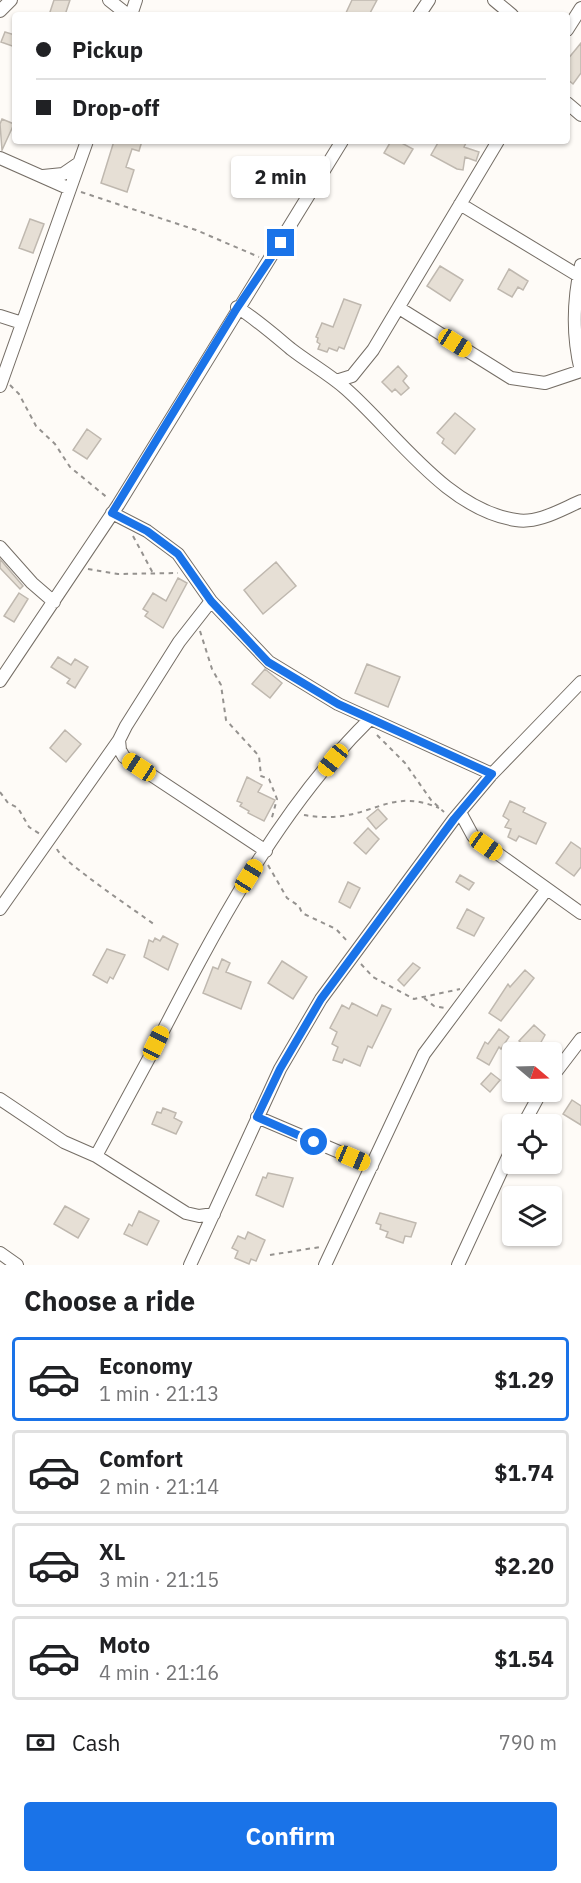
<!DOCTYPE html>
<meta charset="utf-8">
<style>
body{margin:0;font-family:"IBM Plex Sans",sans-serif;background:#f6f6f6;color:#202124;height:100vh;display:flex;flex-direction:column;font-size:22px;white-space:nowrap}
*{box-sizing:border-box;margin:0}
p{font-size:20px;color:#757577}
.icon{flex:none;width:33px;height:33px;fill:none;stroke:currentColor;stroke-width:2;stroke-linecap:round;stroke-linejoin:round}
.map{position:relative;height:1265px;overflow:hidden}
.drawer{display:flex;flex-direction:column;background:#fff;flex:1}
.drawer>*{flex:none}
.top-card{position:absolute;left:12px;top:12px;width:558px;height:132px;border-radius:6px;box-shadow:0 2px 4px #0004;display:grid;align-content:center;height:132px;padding:0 24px;background:#fff}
.needle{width:39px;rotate:109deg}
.buttons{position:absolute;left:502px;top:1042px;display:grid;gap:12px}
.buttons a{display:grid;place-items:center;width:60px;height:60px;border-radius:6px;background:#fff;box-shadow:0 2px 4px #0004;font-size:30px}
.end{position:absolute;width:27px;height:27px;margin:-14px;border:8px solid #1a73e8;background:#fff;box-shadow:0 0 0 3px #fff}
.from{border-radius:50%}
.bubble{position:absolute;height:42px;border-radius:6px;background:#fff;box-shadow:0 2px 4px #0004;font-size:20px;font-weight:800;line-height:42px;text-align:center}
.car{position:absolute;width:18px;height:36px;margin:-18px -9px;border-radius:8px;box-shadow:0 0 4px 2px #0007;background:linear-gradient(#f5c518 24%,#345 0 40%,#f5c518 0 76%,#345 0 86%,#f5c518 0)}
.top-card b{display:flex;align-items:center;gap:21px;height:57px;font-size:22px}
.top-card b+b{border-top:2px solid #e0e0e0}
.top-card i{width:15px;height:15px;background:#202124}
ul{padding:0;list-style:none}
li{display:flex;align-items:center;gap:18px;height:84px;margin:0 12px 9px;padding:0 12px;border:3px solid #e0e0e0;border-radius:6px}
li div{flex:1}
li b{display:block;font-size:22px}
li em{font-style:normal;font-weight:800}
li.active{border-color:#1a73e8}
li>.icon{width:54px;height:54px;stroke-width:1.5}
h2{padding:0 24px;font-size:27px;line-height:72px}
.pay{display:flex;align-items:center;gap:15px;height:66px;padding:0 24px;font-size:22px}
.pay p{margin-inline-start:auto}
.cta{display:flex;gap:12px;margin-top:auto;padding:12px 24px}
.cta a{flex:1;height:69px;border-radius:6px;background:#1a73e8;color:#fff;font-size:24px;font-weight:800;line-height:69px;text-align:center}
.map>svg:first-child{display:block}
.building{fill:#e6dfd5;stroke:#bfb8af;stroke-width:1.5}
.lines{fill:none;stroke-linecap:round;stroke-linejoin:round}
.street-casing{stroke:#756e66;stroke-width:14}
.path{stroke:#95928f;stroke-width:2;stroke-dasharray:4.5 4.5;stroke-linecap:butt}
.street{stroke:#fff;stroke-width:12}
.route{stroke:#1a73e8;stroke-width:8}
</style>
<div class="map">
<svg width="581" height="1265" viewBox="0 0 581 1265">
<rect width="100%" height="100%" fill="#fefbf7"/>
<path class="building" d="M 54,0 L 70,0 L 65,15 L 49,15 Z
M 352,0 L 377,0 L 369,15 L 345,15 Z
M 5,32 L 15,35 L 15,47 L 1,42 Z
M 581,43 L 581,73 L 573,84 L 567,79 L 567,60 Z
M 2,119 L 14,124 L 2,150 L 0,124 Z
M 114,141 L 142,141 L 139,151 L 132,149 L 126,167 L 134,170 L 127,192 L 101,183 Z
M 391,141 L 398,141 L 413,149 L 404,164 L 384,153 Z
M 439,141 L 467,141 L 464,147 L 479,152 L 476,161 L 465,157 L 463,170 L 457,169 L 431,155 Z
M 30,219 L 44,224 L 33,253 L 19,248 Z
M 440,266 L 463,280 L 450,301 L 427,286 Z
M 509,269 L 528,281 L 523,290 L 518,287 L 512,297 L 498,289 Z
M 344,299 L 361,305 L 344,349 L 339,347 L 337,351 L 329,348 L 327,352 L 318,349 L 320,344 L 317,342 L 318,338 L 316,337 L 322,323 L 333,327 Z
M 398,366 L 407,376 L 403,381 L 409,388 L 401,395 L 395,389 L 392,392 L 382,382 Z
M 455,413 L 475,429 L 455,454 L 442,443 L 444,439 L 437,433 Z
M 87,429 L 101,439 L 87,459 L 73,450 Z
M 0,559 L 23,586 L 20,589 L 0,568 Z
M 276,562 L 296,586 L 263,614 L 244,590 Z
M 178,578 L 187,583 L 163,628 L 145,616 L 148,612 L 143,609 L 153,593 L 166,601 Z
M 19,593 L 28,599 L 14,622 L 4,616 Z
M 58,657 L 71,665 L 75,659 L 88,667 L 75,688 L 67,683 L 70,679 L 51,667 Z
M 367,664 L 400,677 L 388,707 L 355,693 Z
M 265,669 L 282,683 L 270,698 L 252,684 Z
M 65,730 L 81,744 L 66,762 L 50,748 Z
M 247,777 L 262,785 L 258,792 L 275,800 L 264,821 L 248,813 L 249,811 L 240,806 L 242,803 L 237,801 Z
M 510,801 L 525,808 L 523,812 L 546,823 L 536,844 L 519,836 L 516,841 L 508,837 L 511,829 L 505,827 L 509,820 L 503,816 Z
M 378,809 L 387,819 L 376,829 L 367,818 Z
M 368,828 L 379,839 L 366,854 L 354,843 Z
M 571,842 L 581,849 L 581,867 L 574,876 L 556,863 Z
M 460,875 L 474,883 L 469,890 L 456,882 Z
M 348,882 L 360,888 L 350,908 L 339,902 Z
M 467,909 L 484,918 L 474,936 L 457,928 Z
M 163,936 L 178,944 L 168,970 L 144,957 L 149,940 L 153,942 L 155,938 L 160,941 Z
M 107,949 L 125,955 L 113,979 L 110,977 L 107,983 L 93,975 Z
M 222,959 L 230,963 L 226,972 L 251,982 L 241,1009 L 203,993 L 213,967 L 218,969 Z
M 282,961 L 307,977 L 293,999 L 268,983 Z
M 413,963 L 420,968 L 404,986 L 398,980 Z
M 525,970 L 534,978 L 501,1021 L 489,1013 L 508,984 L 510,987 Z
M 352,1003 L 377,1016 L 382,1005 L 391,1009 L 372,1048 L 368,1046 L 360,1066 L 344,1059 L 342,1063 L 333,1060 L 338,1047 L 332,1044 L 337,1032 L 330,1028 L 342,1005 L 349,1009 Z
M 534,1025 L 545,1035 L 535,1053 L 519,1041 Z
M 499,1029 L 509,1037 L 501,1049 L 499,1047 L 489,1065 L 477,1058 L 485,1042 L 488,1044 Z
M 491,1073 L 500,1080 L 490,1092 L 481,1084 Z
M 572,1100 L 581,1106 L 581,1125 L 563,1114 Z
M 163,1108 L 176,1113 L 174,1118 L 182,1122 L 176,1134 L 152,1124 L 157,1112 L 161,1113 Z
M 268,1173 L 293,1178 L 283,1207 L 256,1195 L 263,1177 L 266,1178 Z
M 65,1206 L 89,1219 L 78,1238 L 54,1224 Z
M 139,1211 L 159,1221 L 147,1245 L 124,1234 L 129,1224 L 132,1226 Z
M 380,1213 L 416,1223 L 411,1237 L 405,1236 L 403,1243 L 386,1237 L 388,1232 L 380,1229 L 381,1225 L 376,1223 Z
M 248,1232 L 265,1240 L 256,1261 L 251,1259 L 249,1264 L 235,1258 L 238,1251 L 232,1248 L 238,1236 L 245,1239 Z"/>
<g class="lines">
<g class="street-casing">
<path id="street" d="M 109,0 L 128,15
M 494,0 L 512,15
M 0,11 L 11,0
M 131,15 L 136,0
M 419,15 L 429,0
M 567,30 L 581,8
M 567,103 L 581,115
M 0,158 L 70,189
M 43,176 L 63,174 L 79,163
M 460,204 L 579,276
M 581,265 C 573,301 572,335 581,371
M 237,307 C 257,320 273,334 291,349 C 309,363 329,374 346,389 C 396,433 447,510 516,520 C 538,524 562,509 581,501
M 399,308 L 511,378 L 545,383 L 581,371
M 0,316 L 22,323
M 336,381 L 352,376 L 373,350 L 498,141
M 0,386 L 87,141
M 112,513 L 147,531 L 178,554 L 211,601 L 269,662 L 338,704 L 492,774
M 0,547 L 32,583 L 54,602
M 211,601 L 179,642 L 126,726 L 119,740 L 120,750 L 124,757 L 266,851
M 0,681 L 118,505 L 342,141
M 460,812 L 473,836 L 581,913
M 0,909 L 119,740
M 552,1077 L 581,1039
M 0,1099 L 64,1142 L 96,1156 L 186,1213 L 199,1216 L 214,1214
M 257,1117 L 372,1166
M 523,1125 L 541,1092
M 96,1156 C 113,1124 131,1092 148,1060 C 209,942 274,813 370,719
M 0,1253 L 17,1265
M 190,1265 L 280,1069 L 321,999 L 454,819 L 492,774 L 581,682
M 325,1265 L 424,1054 L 547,889
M 458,1265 L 513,1146"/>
</g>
<path class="path" d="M 81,192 L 196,230 L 259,257
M 10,385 L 19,394 L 36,426 L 55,444 L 70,467 L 109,499
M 133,536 L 154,575
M 88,569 L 118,574 L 178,573
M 200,631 L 212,669 L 221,685 L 226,720 L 259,756 L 261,776 L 269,779 L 277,799 L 271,821
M 377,735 L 405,763 L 431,800 L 444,812
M 0,792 L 8,803 L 18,808 L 29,827 L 40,834
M 304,815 C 316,817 331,818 342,816 C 379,811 397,790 439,808
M 57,849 C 61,861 139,913 155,925
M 268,865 L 287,898 L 299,906 L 302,913 L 336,929 L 348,942
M 361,964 L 373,977 L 414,999 L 460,989
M 424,998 L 434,1006 L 445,1008
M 270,1255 L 320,1247"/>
<use href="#street" class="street"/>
</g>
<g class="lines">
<path class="route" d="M 281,243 L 237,308 L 112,513 L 147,531 L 178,554 L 211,601 L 268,662 L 338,704 L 492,774 L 454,819 L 321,999 L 280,1069 L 257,1117 L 314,1142"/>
</g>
</svg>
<div class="buttons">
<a><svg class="needle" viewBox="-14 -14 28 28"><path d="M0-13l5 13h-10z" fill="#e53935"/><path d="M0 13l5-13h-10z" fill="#757577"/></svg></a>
<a><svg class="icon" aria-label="locate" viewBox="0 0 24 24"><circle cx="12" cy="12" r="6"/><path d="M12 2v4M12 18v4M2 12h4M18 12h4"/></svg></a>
<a><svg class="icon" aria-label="layers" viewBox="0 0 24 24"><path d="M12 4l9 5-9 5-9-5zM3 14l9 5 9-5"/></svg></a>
</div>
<i class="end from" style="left:314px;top:1142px"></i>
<i class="end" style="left:281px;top:243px"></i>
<div class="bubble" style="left:231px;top:156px;width:99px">2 min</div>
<i class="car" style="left:455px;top:343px;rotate:122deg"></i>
<i class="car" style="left:333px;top:760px;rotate:219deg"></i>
<i class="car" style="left:139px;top:767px;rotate:303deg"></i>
<i class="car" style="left:486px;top:846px;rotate:125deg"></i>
<i class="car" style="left:249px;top:876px;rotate:32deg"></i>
<i class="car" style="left:156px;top:1043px;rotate:26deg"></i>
<i class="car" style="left:353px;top:1158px;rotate:113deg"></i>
<div class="top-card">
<b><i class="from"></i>Pickup</b>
<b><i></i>Drop-off</b>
</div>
</div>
<section class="drawer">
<h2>Choose a ride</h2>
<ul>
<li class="active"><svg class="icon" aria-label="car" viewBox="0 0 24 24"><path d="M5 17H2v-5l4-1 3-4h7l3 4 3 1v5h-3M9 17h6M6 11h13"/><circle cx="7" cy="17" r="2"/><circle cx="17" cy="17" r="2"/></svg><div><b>Economy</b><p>1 min · 21:13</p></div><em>$1.29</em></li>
<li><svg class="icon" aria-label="car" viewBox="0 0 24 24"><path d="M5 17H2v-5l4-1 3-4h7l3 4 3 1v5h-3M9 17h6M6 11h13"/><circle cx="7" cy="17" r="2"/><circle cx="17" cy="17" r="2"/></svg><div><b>Comfort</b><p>2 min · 21:14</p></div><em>$1.74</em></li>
<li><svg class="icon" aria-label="car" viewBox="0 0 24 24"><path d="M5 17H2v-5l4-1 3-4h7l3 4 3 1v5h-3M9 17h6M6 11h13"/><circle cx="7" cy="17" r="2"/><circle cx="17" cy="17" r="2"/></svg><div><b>XL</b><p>3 min · 21:15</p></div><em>$2.20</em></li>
<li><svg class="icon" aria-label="car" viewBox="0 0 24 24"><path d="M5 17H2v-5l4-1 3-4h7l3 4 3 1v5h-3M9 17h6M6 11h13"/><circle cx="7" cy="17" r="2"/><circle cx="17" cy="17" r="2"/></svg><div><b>Moto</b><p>4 min · 21:16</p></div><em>$1.54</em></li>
</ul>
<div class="pay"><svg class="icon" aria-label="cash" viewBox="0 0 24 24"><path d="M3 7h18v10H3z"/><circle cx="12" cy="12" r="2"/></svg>Cash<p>790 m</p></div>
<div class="cta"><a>Confirm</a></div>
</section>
